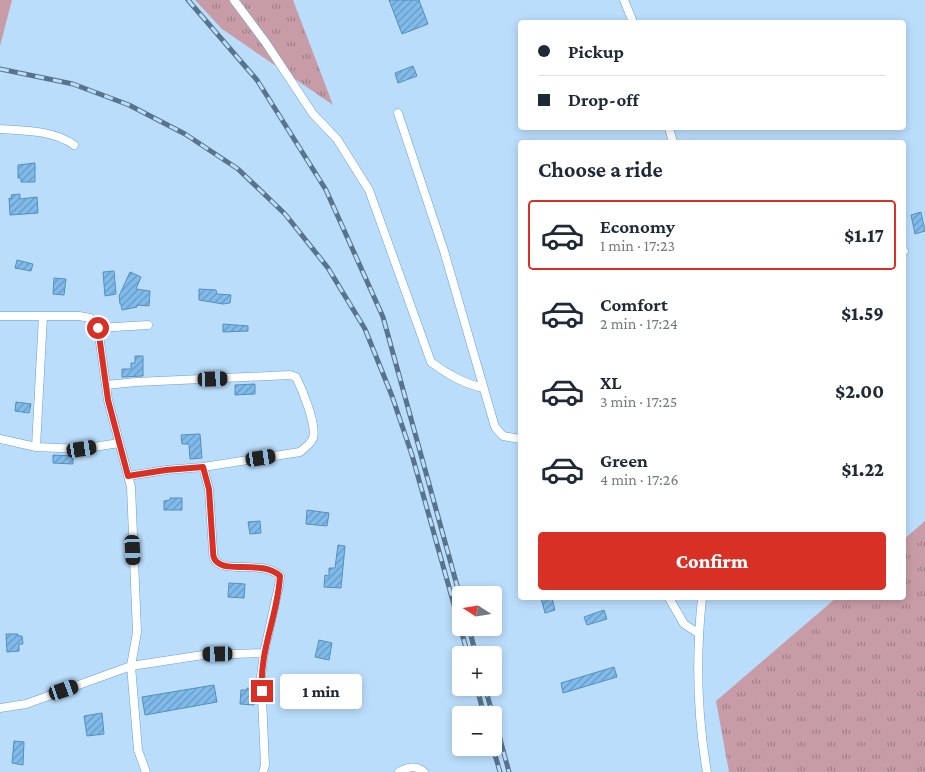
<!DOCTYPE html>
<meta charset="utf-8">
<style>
body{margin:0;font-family:"Crimson Pro",serif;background:#f2f2f3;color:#1f2937;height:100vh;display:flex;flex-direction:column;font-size:19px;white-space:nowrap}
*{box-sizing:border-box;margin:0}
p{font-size:16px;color:#747a83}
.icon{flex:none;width:28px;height:28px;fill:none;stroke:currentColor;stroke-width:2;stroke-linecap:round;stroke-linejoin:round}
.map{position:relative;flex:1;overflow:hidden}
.drawer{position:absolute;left:518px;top:140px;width:388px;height:460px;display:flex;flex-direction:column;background:#fff;border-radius:5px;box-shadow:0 2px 8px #0003}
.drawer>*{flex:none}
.banner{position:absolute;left:518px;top:20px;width:388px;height:110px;border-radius:5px;box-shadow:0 2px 8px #0003;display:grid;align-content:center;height:110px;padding:0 20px;background:#fff}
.needle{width:32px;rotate:282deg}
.fabs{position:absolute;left:452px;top:586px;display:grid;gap:10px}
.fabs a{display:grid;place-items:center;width:50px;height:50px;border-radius:5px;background:#fff;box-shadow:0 2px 8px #0003;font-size:25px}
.end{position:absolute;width:22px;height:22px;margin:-11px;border:6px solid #d93025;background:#fff;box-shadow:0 0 0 2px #fff}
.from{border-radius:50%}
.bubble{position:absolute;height:35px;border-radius:5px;background:#fff;box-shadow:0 2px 8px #0003;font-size:16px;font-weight:800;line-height:35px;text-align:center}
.car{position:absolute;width:15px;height:30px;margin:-15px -8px;border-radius:6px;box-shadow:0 0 4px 1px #0007;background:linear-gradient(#222 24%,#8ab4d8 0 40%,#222 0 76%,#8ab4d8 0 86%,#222 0)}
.banner b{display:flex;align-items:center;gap:18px;height:48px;font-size:19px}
.banner b+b{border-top:1px solid #e0e1e3}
.banner i{width:12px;height:12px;background:#1f2937}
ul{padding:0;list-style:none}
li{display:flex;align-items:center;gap:15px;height:70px;margin:0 10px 8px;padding:0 10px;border:2px solid transparent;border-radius:5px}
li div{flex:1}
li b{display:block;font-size:19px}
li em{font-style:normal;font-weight:800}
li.on{border-color:#d93025}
li>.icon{width:45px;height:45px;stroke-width:1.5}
h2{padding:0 20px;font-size:22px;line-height:60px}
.action{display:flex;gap:10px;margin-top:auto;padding:10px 20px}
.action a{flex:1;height:58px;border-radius:5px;background:#d93025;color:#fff;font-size:20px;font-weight:800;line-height:58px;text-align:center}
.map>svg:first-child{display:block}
.grass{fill:url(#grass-tufts)}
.park{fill:#c89ca6}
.building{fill:url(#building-hatch);stroke:#558ebc}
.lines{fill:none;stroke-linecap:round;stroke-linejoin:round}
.street-casing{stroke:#67a1d0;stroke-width:9}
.street{stroke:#fff;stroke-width:8}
.rail-casing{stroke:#58748c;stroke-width:5}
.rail{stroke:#baddfb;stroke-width:3;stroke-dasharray:9;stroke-linecap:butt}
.route{stroke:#d93025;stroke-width:6}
</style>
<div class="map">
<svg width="925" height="772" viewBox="0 0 925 772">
<defs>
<pattern id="grass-tufts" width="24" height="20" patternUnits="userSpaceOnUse" patternTransform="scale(1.25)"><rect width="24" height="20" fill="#c89ca6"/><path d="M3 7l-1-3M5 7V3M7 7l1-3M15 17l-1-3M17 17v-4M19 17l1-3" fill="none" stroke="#a28089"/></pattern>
<pattern id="building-hatch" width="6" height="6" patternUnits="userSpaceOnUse" patternTransform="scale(1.25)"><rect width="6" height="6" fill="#80bbeb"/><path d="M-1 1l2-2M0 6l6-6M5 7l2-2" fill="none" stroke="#6898c0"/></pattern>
</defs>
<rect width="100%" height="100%" fill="#baddfb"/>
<path class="grass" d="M 195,0 L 293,0 L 333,105 L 222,29 Z
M 925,521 L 925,772 L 729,772 L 716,701 L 836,598 L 902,598 L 903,540 Z"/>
<path class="park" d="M 0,0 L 12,0 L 0,46 Z"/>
<path class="building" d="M 389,0 L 419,0 L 428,24 L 402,34 Z
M 413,66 L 417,76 L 398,83 L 395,73 Z
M 35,163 L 35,182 L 21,182 L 21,178 L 18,178 L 18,165 Z
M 20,194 L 20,199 L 37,197 L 38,213 L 10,215 L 9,198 L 12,199 L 11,195 Z
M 921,212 L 925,231 L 915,234 L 911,215 Z
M 17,260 L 33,264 L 31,271 L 15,268 Z
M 114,271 L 116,294 L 105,296 L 103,272 Z
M 130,272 L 141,277 L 136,289 L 150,291 L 149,306 L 137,305 L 137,307 L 122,310 L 121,304 L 120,304 L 119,296 Z
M 54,278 L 66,279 L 64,295 L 53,294 Z
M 199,289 L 216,290 L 217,294 L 231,295 L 230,303 L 223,304 L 199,300 Z
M 223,324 L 248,326 L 248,331 L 223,332 Z
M 135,356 L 143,356 L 143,376 L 122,377 L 122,369 L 131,369 L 131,363 L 135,363 Z
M 255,384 L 255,394 L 235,395 L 235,385 Z
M 16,402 L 31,404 L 29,413 L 15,411 Z
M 200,434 L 202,458 L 190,459 L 189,444 L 182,444 L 181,435 Z
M 53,455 L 73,456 L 73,464 L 53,463 Z
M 170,498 L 182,498 L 182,510 L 164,510 L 164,501 L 170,500 Z
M 307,510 L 329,513 L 327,526 L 306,524 Z
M 260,521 L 261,533 L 250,534 L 248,522 Z
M 338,545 L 345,546 L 341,588 L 324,587 L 325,575 L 329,576 L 329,568 L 335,568 Z
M 229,583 L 245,584 L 244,598 L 228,597 Z
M 541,598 L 552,598 L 555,610 L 545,613 Z
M 604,610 L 607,619 L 587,625 L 584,617 Z
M 6,634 L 18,634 L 18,636 L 22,636 L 23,644 L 19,644 L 19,651 L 7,652 Z
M 319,640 L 332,643 L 329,660 L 315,657 Z
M 614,667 L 617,677 L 563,693 L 561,683 Z
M 214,685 L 217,702 L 145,715 L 142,697 Z
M 247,688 L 255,689 L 254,705 L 240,704 L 241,690 L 247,690 Z
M 102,713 L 104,734 L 87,736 L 84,716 Z
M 14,741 L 24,742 L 23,765 L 12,763 Z"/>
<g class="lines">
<g class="street-casing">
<path id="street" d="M 234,0 L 266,43 L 313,114 L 337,139 L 369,190 L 431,362 C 447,374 462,383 483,388
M 624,0 L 633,22
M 398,113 L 444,251 L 495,427 L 503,436 L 520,439
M 669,128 L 673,142
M 0,129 C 25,131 53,130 74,145
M 902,252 L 904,251
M 0,316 L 79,316 L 90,318 L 98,328 L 108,400 L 131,487 L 137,632 L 131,666 L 138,750 L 146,772
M 98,328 L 148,325
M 106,385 L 136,382 L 290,375 L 296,377 C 302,389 317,425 313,438 C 311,444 304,448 300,452 L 203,467
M 0,439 L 36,447 L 81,449 L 119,443
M 36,447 L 43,316
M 128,476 L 166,470 L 203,467 L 209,489 L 213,551 C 213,555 214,560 217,562 C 229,573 263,560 280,576 L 279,585 L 264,653 L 261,676 L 265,765 L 263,772
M 669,598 L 684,624 L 698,633
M 702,598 C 696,655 697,715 707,772
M 0,708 L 26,704 L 131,666 L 203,655 L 264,653
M 399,772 C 407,767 417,765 424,772"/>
</g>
<use href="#street" class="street"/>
<g class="rail-casing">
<path id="rail" d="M 188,0 L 257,80 L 326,190 L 383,317 L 461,600
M 0,69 L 73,84 L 129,105 L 185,134 L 238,169 L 285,214 L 328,268 L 365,329 L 392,396 L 412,455 L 468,655
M 469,628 L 476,655
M 477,688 L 484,715
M 485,688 L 493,715
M 494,717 L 509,772
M 493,748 L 500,772"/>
</g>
<use href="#rail" class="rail"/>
</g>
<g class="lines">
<path class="route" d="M 98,328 L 108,400 L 128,476 L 166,470 L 203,467 L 209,489 L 213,551 C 213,555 214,560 217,562 C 229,573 263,560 280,576 C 278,615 259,651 262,691"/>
</g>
</svg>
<div class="fabs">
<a><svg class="needle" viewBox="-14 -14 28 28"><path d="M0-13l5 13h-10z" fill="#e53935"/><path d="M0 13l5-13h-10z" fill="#747a83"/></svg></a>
<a>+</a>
<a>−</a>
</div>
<i class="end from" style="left:98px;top:328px"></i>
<i class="end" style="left:262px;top:691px"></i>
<div class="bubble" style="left:280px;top:674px;width:82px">1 min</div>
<i class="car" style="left:213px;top:379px;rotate:88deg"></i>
<i class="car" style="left:82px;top:449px;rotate:81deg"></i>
<i class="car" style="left:261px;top:458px;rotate:81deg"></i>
<i class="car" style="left:133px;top:550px;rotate:177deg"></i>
<i class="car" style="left:218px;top:654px;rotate:269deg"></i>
<i class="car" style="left:64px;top:690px;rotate:71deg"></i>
<div class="banner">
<b><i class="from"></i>Pickup</b>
<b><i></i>Drop-off</b>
</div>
<section class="drawer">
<h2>Choose a ride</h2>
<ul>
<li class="on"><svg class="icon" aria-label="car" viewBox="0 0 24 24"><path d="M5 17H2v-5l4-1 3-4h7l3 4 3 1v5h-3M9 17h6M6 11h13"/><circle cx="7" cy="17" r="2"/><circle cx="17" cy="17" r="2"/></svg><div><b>Economy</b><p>1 min · 17:23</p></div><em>$1.17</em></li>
<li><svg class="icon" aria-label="car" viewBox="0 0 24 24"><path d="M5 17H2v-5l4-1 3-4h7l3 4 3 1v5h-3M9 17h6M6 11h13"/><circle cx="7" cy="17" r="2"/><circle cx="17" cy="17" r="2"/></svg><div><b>Comfort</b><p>2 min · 17:24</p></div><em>$1.59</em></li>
<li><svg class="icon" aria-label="car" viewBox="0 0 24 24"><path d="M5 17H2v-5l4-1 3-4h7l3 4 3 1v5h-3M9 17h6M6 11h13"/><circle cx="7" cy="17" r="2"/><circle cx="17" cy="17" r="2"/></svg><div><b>XL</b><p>3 min · 17:25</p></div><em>$2.00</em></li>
<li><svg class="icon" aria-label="car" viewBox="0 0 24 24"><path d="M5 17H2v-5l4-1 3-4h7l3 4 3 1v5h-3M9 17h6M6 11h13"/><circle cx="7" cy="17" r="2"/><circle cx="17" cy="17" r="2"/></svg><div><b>Green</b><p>4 min · 17:26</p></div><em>$1.22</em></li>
</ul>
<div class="action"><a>Confirm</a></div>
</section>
</div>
